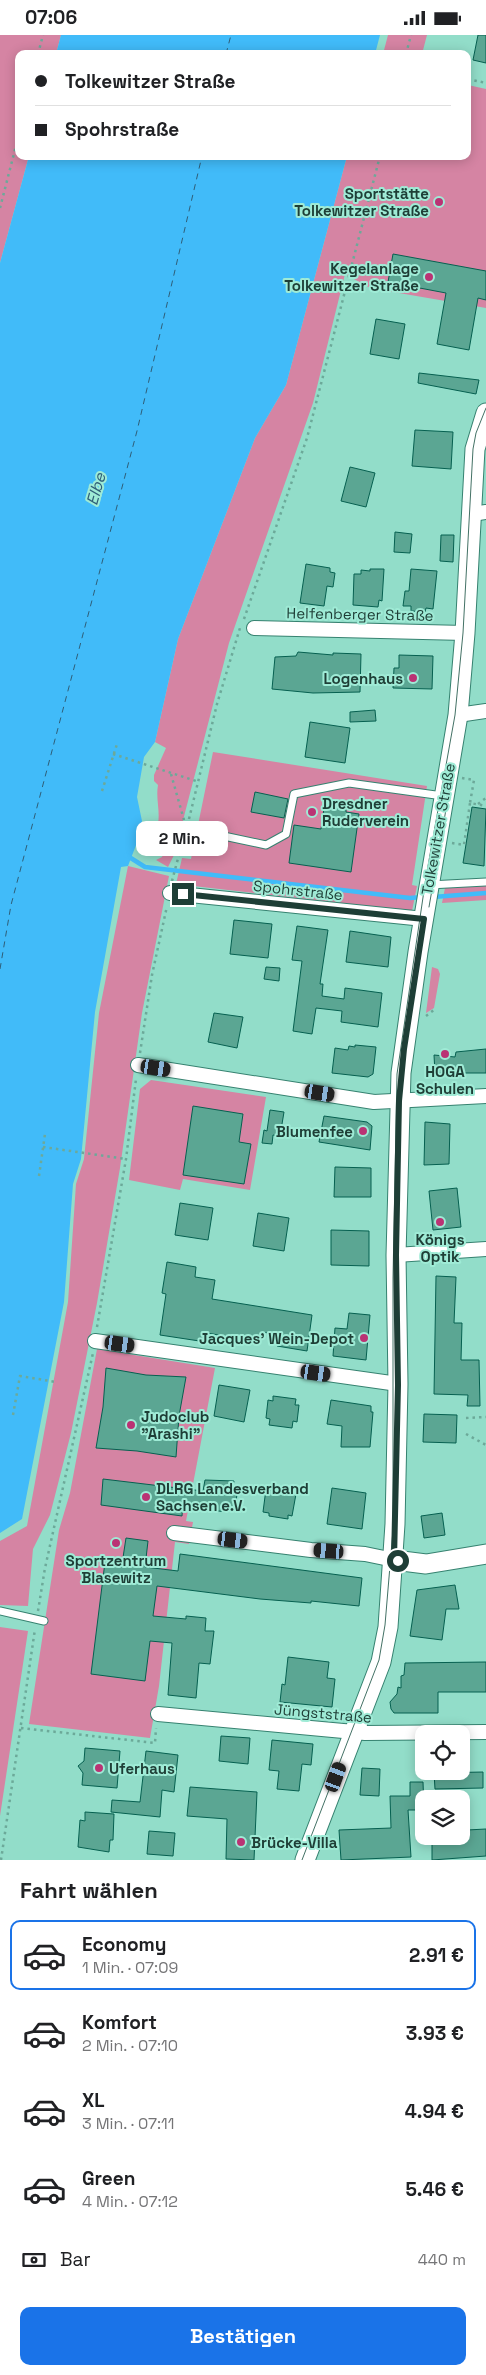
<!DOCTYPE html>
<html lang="de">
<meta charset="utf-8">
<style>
body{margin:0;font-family:"Space Grotesk",sans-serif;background:#f2f2f2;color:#202124;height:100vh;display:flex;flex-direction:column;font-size:19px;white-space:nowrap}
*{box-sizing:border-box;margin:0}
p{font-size:16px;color:#757577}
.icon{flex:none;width:28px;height:28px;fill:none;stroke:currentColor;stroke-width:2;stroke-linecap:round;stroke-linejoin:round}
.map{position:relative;height:1825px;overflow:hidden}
.sheet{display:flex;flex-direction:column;background:#fff;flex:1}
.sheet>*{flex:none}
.top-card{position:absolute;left:15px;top:15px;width:456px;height:110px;border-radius:10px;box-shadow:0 2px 12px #0003;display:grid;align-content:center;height:110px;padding:0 20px;background:#fff}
.controls{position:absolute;left:415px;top:1690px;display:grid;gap:10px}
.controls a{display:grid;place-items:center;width:55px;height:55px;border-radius:10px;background:#fff;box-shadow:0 2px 12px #0003;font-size:25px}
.end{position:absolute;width:22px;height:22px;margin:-11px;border:6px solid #1e3e36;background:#fff;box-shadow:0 0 0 2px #fff}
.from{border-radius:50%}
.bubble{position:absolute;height:35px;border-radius:10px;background:#fff;box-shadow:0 2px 12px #0003;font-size:16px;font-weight:700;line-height:35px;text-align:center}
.car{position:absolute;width:15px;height:30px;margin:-15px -8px;border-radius:6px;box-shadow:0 0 4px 1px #0007;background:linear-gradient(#222 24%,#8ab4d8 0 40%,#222 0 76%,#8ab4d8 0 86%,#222 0)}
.top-card b{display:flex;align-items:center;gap:18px;height:48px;font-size:19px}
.top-card b+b{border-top:1px solid #e0e0e0}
.top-card i{width:12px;height:12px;background:#202124}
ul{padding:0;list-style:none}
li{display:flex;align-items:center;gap:15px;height:70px;margin:0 10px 8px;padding:0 10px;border:2px solid transparent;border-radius:10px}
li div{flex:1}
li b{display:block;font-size:19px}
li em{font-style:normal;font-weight:700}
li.current{border-color:#1a73e8}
li>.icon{width:45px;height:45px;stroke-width:1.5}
h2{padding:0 20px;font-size:22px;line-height:60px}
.pay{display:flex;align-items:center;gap:12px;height:55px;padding:0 20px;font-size:19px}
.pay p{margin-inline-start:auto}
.cta{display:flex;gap:10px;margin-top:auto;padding:10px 20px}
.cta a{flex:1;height:58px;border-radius:10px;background:#1a73e8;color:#fff;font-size:20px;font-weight:700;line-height:58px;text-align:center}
.status{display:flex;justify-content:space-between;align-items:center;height:35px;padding:0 25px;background:#fff;direction:ltr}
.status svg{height:14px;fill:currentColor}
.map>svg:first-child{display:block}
.green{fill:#d584a3}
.water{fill:#41bbf9}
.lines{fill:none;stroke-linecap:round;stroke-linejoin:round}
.stream{stroke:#41bbf9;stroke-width:4.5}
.ferry{stroke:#2f5e78;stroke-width:1;stroke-dasharray:6 5;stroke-linecap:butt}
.building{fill:#5ba693;stroke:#066050}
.lane-casing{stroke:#368270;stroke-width:9}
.street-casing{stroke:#368270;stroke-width:16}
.secondary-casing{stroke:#368270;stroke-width:21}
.path{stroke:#6ca999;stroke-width:2.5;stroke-dasharray:2.5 4;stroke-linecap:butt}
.lane{stroke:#fff;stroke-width:7}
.street{stroke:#fff;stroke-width:14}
.secondary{stroke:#fff;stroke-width:19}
.tram{stroke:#437165;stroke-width:1}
.route{stroke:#1e3e36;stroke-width:6}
.poi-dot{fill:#ba3374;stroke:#9febd6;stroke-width:2}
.labels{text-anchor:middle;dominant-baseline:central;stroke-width:4;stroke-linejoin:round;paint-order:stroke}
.poi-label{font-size:15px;font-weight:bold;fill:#1e3e36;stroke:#9febd6;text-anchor:end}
.street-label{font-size:15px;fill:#1e3e36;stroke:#9febd6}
.water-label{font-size:16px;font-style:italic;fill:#2f5e78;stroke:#9febd6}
</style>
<div class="status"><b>07:06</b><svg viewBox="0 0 49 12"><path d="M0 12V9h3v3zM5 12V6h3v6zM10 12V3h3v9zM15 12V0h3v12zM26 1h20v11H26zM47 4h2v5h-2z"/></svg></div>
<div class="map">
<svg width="486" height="1825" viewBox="0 0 486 1825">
<rect width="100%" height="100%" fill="#92ddc9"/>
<path class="green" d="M 0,0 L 61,0 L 56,19 L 19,19 L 19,121 L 29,121 L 0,228 Z
M 388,0 L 427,0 L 422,19 L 383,19 Z
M 468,50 L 486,54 L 486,273 L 370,253 L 345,239 L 313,368 L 229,608 L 174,820 L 168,832 L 156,825 L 162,822 L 165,814 L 155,798 C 163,781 155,767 158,750 L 154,746 L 154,740 L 166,713 L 155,707 L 178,604 L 255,403 L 286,350 L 347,121 L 468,121 Z
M 213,717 L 427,751 L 412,850 L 417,851 L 412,876 L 176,849 L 182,823 L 191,824 Z
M 128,831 L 169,841 L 142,978 L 120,1133 L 97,1268 L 71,1398 L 50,1480 L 33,1514 L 28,1571 L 0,1570 L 0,1506 L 27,1491 L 68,1267 L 76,1149 L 84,1124 L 99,978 Z
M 486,850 L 486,865 L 442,868 L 445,853 Z
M 432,932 L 438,934 L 440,939 L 434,973 L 426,978 Z
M 151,1045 L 266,1062 L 250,1155 L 183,1144 L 180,1155 L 129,1145 L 140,1054 Z
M 97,1314 L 215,1333 L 186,1486 L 193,1487 L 189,1509 L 175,1507 L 159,1651 L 150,1703 L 29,1689 L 59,1495 L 70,1458 Z
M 0,1592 L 28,1596 L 0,1781 Z"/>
<path class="water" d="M 61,0 L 380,0 L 375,19 L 56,19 Z
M 29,121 L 347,121 L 286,350 L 255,403 L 178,604 L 155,707 L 144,722 L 137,762 L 142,786 L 138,805 L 128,831 L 121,832 L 95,977 L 81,1124 L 73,1149 L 64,1267 L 22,1484 L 0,1498 L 0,228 Z"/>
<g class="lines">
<path class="stream" d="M 126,820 L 145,832 L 410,863 L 422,862
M 433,862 L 486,858"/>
<path class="ferry" d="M 226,19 L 231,0
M 0,934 L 11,870 L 137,396 L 202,121"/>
</g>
<path class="building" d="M 478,0 L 486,0 L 486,28 L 473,25 Z
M 393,219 L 486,236 L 486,265 L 478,263 L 469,315 L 437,309 L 446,258 L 388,247 Z
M 376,284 L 405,289 L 399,324 L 370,319 Z
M 419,338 L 479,345 L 476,359 L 418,348 Z
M 415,395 L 453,397 L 451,434 L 412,431 Z
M 350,432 L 375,438 L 366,472 L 341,466 Z
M 395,497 L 412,499 L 410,518 L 394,517 Z
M 441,500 L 454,500 L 453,527 L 440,526 Z
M 306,529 L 330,533 L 330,537 L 335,538 L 333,552 L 327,551 L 324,571 L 300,568 Z
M 370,534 L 384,534 L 382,566 L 379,565 L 378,572 L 353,570 L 354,539 L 361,539 L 361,535 L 370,536 Z
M 411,534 L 437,536 L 433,574 L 426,573 L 425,577 L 411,576 L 411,571 L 403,571 L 405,556 L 409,556 Z
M 298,617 L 333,620 L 333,618 L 361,619 L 360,657 L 313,658 L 272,654 L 275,622 L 296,621 Z
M 399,620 L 433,621 L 432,654 L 393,653 L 394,633 L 399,633 Z
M 375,675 L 376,686 L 350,687 L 350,677 Z
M 310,687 L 350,693 L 345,728 L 305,722 Z
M 255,757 L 288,764 L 284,783 L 251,777 Z
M 331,772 L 346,774 L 346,777 L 359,779 L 351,837 L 289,828 L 294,790 L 321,794 L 324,773 L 330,774 Z
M 472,772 L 486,774 L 484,831 L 463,828 Z
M 234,885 L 272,889 L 268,923 L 230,919 Z
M 297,891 L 328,895 L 320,949 L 323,949 L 322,961 L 344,964 L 345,953 L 382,958 L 378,992 L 341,987 L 342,976 L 316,973 L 312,999 L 293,996 L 302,926 L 292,925 Z
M 350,896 L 391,902 L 388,932 L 346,927 Z
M 266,932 L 280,933 L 279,946 L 264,944 Z
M 214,978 L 243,982 L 237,1013 L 208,1007 Z
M 355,1010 L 376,1012 L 373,1039 L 368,1042 L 332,1038 L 335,1013 L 348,1015 L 349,1011 L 355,1012 Z
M 486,1014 L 486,1038 L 435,1038 L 434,1020 L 455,1022 L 456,1017 Z
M 193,1071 L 243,1079 L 239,1107 L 251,1109 L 244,1149 L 183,1140 Z
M 270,1075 L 284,1077 L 280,1101 L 273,1100 L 272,1109 L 262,1108 L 264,1095 L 267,1096 Z
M 324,1081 L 367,1087 L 372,1091 L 370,1115 L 319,1107 Z
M 425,1087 L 450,1089 L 449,1129 L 424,1130 Z
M 335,1132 L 371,1133 L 371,1162 L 334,1162 Z
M 457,1153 L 461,1192 L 433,1195 L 429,1156 Z
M 180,1168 L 213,1173 L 208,1205 L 175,1200 Z
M 258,1178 L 289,1183 L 284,1216 L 253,1211 Z
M 331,1195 L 369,1196 L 369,1231 L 331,1230 Z
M 167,1227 L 196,1232 L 195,1242 L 215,1245 L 212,1264 L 312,1280 L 307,1316 L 277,1311 L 275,1309 L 276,1299 L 261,1297 L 259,1307 L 207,1298 L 206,1307 L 160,1300 L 166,1259 L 162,1258 Z
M 436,1241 L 456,1242 L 454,1288 L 462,1288 L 461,1325 L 479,1325 L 480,1371 L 467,1371 L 468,1360 L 434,1359 Z
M 349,1278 L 370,1280 L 366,1325 L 333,1321 L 335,1293 L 347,1294 Z
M 106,1333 L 146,1340 L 186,1342 L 179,1381 L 176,1422 L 137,1416 L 96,1413 L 103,1372 Z
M 219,1350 L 250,1355 L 244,1387 L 214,1381 Z
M 273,1361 L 296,1364 L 295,1370 L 299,1370 L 297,1387 L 293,1386 L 292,1393 L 269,1390 L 270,1384 L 266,1383 L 268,1365 L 273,1366 Z
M 331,1365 L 371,1371 L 371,1377 L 373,1377 L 370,1412 L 341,1412 L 342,1391 L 327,1389 Z
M 424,1379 L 457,1380 L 456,1408 L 423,1407 Z
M 103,1444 L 203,1456 L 205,1445 L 234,1446 L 233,1451 L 238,1451 L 235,1475 L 227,1474 L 227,1477 L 210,1475 L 210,1471 L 183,1467 L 182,1481 L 101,1470 Z
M 274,1452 L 292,1454 L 291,1458 L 296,1459 L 292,1481 L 288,1480 L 288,1484 L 269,1481 L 269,1478 L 263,1477 L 266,1454 L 273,1456 Z
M 332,1453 L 366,1458 L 362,1494 L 327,1489 Z
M 442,1478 L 445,1500 L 424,1503 L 421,1481 Z
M 126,1503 L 148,1506 L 145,1532 L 178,1536 L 180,1519 L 362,1543 L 359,1571 L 311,1566 L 311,1568 L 260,1564 L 157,1551 L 153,1581 L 186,1584 L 186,1581 L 206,1583 L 205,1596 L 214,1596 L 210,1629 L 199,1628 L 196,1663 L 168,1660 L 172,1608 L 150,1606 L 145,1646 L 91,1639 L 105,1527 L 122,1529 Z
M 455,1550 L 459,1574 L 446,1574 L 442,1605 L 410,1601 L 417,1555 Z
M 288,1622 L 329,1627 L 327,1643 L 335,1644 L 332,1672 L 280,1667 L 282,1649 L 285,1650 Z
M 486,1627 L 486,1657 L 438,1657 L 438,1678 L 394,1678 L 391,1674 L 390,1667 L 397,1659 L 398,1652 L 401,1653 L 401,1641 L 404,1640 L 405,1628 Z
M 221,1701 L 250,1703 L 248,1729 L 219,1726 Z
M 272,1705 L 313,1709 L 311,1730 L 302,1729 L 299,1756 L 277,1754 L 279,1736 L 269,1735 Z
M 85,1713 L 120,1716 L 117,1753 L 82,1750 L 83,1738 L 78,1731 L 84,1726 Z
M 146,1716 L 178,1720 L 174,1757 L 162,1755 L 160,1782 L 111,1777 L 112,1765 L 140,1767 Z
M 362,1733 L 380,1734 L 379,1761 L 360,1760 Z
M 483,1737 L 483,1753 L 435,1754 L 434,1738 Z
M 410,1747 L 423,1747 L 424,1775 L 408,1775 L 411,1822 L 341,1825 L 339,1795 L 391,1793 L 390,1761 L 410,1761 Z
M 190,1752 L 257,1757 L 254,1825 L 226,1824 L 227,1784 L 187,1781 Z
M 85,1777 L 114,1779 L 113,1805 L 110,1805 L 109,1817 L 78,1812 L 80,1785 L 85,1786 Z
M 486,1794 L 486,1821 L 432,1825 L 432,1801 L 467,1801 L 467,1795 Z
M 149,1796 L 175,1798 L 173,1821 L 147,1819 Z"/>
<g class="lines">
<g class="lane-casing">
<path id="lane" d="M 186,793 L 266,810 L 286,799 L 294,759 L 349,748 L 443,761
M 429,850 L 486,847
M 0,1576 L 44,1586"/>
</g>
<g class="street-casing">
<path id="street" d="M 472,479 L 486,477
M 254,593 L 465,598
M 458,680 L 486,676
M 170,858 L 424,884
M 138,1030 L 374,1067 L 486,1061
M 396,1220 L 486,1214
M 95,1306 L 398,1349
M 174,1498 L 311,1515 L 365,1519 L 394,1525
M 158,1679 L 365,1698 L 486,1697"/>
</g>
<g class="secondary-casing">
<path id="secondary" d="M 394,1525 L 426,1529 L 486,1519
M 305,1825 L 381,1627 L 388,1592 L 395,1489 L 398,1349 L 396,1220 L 401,1038 L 418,917 L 458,680 L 465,598 L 475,414 L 486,378"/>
</g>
<path class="path" d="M 38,19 L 43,0
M 406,19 L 411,0
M 468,44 L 486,48
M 0,173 L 19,99
M 244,584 L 307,403 L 380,121
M 113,719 L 199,747
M 171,739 L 184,785
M 462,743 L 474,745 L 470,768 L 486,771
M 102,756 L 117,709
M 478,769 L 486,763
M 189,784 L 217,669 L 240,593
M 452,808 L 464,810 L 470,768
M 172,846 L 184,801
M 426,981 L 434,975
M 140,1018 L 152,940 L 167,871
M 43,1112 L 126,1124
M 39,1141 L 45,1099
M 97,1292 L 126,1124 L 136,1044
M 13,1380 L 20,1341 L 56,1347
M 466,1383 L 486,1382
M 466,1399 L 486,1410
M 38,1576 L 45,1533 L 93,1318
M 21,1693 L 155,1708 L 156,1693
M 1,1825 L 35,1594"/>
<use href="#lane" class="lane"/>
<use href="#street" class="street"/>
<use href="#secondary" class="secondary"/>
<path class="tram" d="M 429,872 L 453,734
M 302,1825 L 379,1625 L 385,1590 L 393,1495 L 393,1243 L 397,1039 L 426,842 L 455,680 L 463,598 L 473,414 L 476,398 L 486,373"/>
</g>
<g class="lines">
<path class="route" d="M 183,859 L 424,884 L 404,1014 L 399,1066 L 396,1220 L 398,1350 L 394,1525 L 398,1526"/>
</g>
<g class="poi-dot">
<circle cx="439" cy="167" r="5"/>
<circle cx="429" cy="242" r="5"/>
<circle cx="413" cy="643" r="5"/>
<circle cx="312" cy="777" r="5"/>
<circle cx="445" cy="1019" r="5"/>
<circle cx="363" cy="1096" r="5"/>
<circle cx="440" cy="1187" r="5"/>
<circle cx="364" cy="1303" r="5"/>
<circle cx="131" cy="1390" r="5"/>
<circle cx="146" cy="1462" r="5"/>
<circle cx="116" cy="1508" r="5"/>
<circle cx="99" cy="1733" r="5"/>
<circle cx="241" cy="1807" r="5"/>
</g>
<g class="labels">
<g class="poi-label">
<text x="429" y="158">Sportstätte<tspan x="429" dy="17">Tolkewitzer Straße</tspan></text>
<text x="419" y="233">Kegelanlage<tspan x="419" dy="17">Tolkewitzer Straße</tspan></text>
<text x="403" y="643">Logenhaus</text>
<text x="322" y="768" text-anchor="start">Dresdner<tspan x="322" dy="17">Ruderverein</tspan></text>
<text x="445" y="1036" text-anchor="middle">HOGA<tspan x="445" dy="17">Schulen</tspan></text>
<text x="353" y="1096">Blumenfee</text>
<text x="440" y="1204" text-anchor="middle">Königs<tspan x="440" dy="17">Optik</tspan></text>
<text x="354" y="1303">Jacques’ Wein-Depot</text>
<text x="141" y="1381" text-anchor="start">Judoclub<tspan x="141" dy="17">"Arashi"</tspan></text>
<text x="156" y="1453" text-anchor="start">DLRG Landesverband<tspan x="156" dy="17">Sachsen e.V.</tspan></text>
<text x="116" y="1525" text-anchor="middle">Sportzentrum<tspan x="116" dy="17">Blasewitz</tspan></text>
<text x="109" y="1733" text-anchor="start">Uferhaus</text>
<text x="251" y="1807" text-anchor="start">Brücke-Villa</text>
</g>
<g class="street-label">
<text transform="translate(360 579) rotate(1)">Helfenberger Straße</text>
<text transform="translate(438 794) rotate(-80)">Tolkewitzer Straße</text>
<text transform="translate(298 855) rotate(6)">Spohrstraße</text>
<text transform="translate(323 1678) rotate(5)">Jüngststraße</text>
</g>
<g class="water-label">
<text transform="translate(96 454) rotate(-74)">Elbe</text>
</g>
</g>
</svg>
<div class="controls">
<a><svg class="icon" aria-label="locate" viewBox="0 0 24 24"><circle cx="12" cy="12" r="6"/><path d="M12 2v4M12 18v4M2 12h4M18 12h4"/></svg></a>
<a><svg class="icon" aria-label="layers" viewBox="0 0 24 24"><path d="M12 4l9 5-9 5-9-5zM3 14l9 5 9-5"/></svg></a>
</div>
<i class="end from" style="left:398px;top:1526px"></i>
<i class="end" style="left:183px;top:859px"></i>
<div class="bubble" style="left:136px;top:786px;width:92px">2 Min.</div>
<i class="car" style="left:156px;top:1033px;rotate:99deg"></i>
<i class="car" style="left:320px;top:1058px;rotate:99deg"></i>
<i class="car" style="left:120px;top:1309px;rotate:98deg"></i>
<i class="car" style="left:316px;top:1338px;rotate:98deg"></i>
<i class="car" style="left:233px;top:1505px;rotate:97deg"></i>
<i class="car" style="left:329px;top:1516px;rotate:274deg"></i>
<i class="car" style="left:336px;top:1742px;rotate:20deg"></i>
<div class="top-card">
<b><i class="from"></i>Tolkewitzer Straße</b>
<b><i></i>Spohrstraße</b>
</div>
</div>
<section class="sheet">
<h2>Fahrt wählen</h2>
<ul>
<li class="current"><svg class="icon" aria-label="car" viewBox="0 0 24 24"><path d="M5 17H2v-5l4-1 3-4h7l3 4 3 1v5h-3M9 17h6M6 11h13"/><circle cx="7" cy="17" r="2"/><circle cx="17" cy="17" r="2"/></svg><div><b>Economy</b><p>1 Min. · 07:09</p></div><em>2.91 €</em></li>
<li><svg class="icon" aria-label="car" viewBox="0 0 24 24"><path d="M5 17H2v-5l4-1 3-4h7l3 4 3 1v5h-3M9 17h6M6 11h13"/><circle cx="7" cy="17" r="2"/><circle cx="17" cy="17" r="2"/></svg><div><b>Komfort</b><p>2 Min. · 07:10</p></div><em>3.93 €</em></li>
<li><svg class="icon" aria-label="car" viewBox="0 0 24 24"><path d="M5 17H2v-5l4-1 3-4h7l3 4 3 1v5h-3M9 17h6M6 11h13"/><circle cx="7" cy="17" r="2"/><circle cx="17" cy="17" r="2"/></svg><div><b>XL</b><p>3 Min. · 07:11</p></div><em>4.94 €</em></li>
<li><svg class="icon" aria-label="car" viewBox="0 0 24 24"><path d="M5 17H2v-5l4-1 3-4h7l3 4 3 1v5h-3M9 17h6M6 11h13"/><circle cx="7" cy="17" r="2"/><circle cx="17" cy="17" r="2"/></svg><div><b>Green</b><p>4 Min. · 07:12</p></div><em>5.46 €</em></li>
</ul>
<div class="pay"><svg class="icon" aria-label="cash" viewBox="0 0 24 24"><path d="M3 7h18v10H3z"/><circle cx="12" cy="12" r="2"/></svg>Bar<p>440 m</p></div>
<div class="cta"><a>Bestätigen</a></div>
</section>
